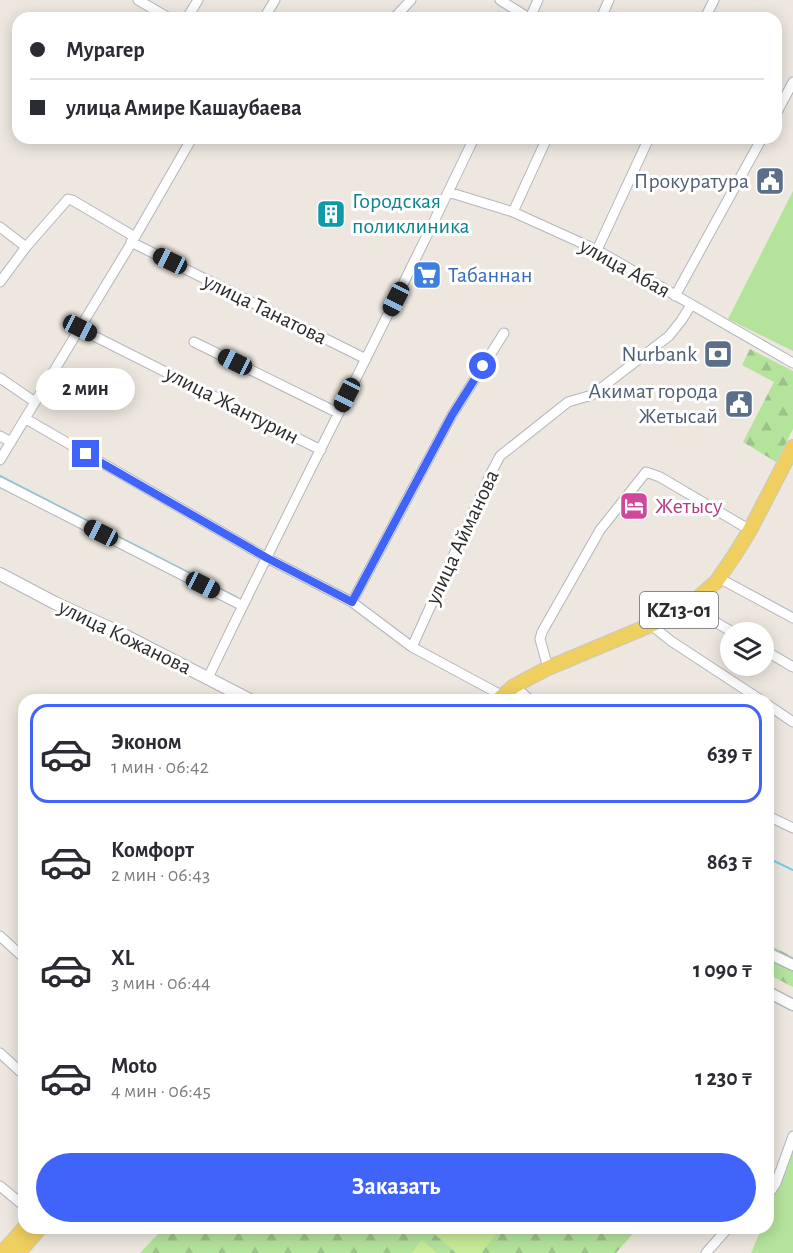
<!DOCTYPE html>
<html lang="ru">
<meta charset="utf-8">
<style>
body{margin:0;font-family:"Alegreya Sans",sans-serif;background:#f2f2f3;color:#2b2b33;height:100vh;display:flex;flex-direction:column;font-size:22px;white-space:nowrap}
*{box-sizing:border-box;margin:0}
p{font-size:20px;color:#7c7c81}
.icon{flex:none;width:33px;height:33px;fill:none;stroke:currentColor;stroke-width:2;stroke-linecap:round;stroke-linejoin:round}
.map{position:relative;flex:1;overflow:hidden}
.drawer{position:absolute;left:18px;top:694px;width:756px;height:540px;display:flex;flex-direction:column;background:#fff;border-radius:18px;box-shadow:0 3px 15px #0003}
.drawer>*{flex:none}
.hud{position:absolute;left:12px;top:12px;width:770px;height:132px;border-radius:18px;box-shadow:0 3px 15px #0003;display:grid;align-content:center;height:132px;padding:0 18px;background:#fff}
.buttons{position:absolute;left:720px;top:622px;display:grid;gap:12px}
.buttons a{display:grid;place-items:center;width:54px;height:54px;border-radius:50%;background:#fff;box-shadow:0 3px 15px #0003;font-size:30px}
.end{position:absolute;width:27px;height:27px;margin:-14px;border:8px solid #4063f9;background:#fff;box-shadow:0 0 0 3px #fff}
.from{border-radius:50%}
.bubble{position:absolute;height:42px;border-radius:21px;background:#fff;box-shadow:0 3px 15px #0003;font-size:20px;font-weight:700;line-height:42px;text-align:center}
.car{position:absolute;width:18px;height:36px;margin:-18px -9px;border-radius:8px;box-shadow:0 0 4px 2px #0007;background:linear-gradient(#222 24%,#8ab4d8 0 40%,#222 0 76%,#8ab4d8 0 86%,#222 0)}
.hud b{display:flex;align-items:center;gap:21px;height:57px;font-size:22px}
.hud b+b{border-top:2px solid #e1e1e2}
.hud i{width:15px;height:15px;background:#2b2b33}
ul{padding:10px 0 0;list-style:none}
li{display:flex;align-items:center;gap:18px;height:99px;margin:0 12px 9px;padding:0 6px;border:3px solid transparent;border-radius:18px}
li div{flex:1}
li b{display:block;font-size:22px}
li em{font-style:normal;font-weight:700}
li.active{border-color:#4063f9}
li>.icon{width:54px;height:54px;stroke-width:1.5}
.cta{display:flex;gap:12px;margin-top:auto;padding:12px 18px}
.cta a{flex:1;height:69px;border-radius:36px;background:#4063f9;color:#fff;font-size:24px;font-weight:700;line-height:69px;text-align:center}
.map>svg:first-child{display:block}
.forest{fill:url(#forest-firs)}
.park{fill:#b4e39c}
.pitch{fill:#c7eb98}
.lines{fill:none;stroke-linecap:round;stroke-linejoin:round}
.stream{stroke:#73ceee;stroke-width:2}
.minor-casing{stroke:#b2b5bf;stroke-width:11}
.tertiary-casing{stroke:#b2b5bf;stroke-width:13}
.secondary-casing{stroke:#b2b5bf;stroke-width:14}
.primary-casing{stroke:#c8c8c8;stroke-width:16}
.minor{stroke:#fff;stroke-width:9}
.tertiary{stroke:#fff;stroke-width:10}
.secondary{stroke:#fff;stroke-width:12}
.primary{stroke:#f0cf61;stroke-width:14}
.route{stroke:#4063f9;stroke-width:8}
.labels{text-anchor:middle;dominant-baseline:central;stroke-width:6;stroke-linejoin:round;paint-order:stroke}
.shield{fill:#fff;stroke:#6b6b6b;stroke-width:1.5}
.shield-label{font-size:21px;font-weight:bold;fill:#2c2c2c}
.service-label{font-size:22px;fill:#4e5e75;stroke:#fff;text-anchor:end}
.culture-label{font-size:22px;fill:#0d838f;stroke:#fff;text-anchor:start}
.street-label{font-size:22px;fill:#2c2c2c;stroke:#fff}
.shop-label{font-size:22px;fill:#366cbe;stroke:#fff;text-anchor:start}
.hotel-label{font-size:22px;fill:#b23c85;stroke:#fff;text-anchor:start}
</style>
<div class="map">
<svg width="793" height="1253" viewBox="0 0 793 1253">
<defs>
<pattern id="forest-firs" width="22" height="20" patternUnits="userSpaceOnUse" patternTransform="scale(1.5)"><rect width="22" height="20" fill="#b4e39c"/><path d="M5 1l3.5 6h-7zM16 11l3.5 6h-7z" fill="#9bc387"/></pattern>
</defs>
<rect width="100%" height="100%" fill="#ede7df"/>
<path class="forest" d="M 750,349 L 793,371 L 793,429 L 776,462 L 743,442 L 774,382 L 742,365 Z
M 768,944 L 793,957 L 793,987 L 768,974 Z
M 164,1228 L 195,1229 L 198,1231 L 201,1228 L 637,1229 L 616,1253 L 140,1253 Z"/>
<path class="park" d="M 793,191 L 793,351 L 728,319 Z
M 793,1149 L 793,1253 L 751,1253 L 761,1229 L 768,1228 L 768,1212 Z"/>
<path class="pitch" d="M 433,1229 L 433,1228 L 501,1229 L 481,1253 L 456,1253 L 431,1231 Z
M 422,1240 L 437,1253 L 411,1253 Z"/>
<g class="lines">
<path class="stream" d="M 0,476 L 236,597
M 768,858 L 793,870"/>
<g class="minor-casing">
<path id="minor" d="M 138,0 L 169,18
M 500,0 L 529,18
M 187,18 L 198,0
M 264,18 L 275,0
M 394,18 L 411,0
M 530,18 L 538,0
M 601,18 L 609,0
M 705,18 L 714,0
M 776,114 L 793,82
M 448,192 L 513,212 L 597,250 L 793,363
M 513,212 L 547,138
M 0,227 L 26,247
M 131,242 L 366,359
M 597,250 L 649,138
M 0,282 L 26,247 L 68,199 L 72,200 L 135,237
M 675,296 L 762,138
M 80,329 L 321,450
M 194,342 L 338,413
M 0,378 L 35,402
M 26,419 L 267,558 L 352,602 L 412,647 L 503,696
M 0,436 L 11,442
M 0,460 L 135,237 L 192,138
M 0,482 L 243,606
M 719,578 L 793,618
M 352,602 L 452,415 L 504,333
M 692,603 L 695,610 L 734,633
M 653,624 L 656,629 L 671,641 L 761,700
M 412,647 L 491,473 L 500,456 L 568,402 L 592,395 L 669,336 L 681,321 L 691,305
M 764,650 L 793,667
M 548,668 L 540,639 L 542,632 L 600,530 L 646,472 L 660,477 L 750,530
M 208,678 C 294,497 388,320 474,138
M 514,686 L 530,700
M 768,705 L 793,722
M 768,816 L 793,828
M 0,936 L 24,958
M 0,1053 L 24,1075
M 0,1186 L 24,1206
M 768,1195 L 776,1183 L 793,1136
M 706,1253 L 728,1228"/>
</g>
<g class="tertiary-casing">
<path id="tertiary" d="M 768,953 L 793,965
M 768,992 L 793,1005"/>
</g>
<g class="secondary-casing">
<path id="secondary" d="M 0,574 L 55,603 L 116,631 L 250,700"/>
</g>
<g class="primary-casing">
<path id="primary" d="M 498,700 L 514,686 L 548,668 L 653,624 L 692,603 L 716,582 L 734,556 L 750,530 L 793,447
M 2,1253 L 24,1228
M 18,1253 L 40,1228"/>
</g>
<use href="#minor" class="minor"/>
<use href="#tertiary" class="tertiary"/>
<use href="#secondary" class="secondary"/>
<use href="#primary" class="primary"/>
</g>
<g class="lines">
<path class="route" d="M 86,454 L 267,558 L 352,602 L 452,415 L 483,366"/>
</g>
<defs>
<g id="civic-square" transform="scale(1.5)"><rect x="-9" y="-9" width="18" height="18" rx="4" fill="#5c6f8a" stroke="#fff"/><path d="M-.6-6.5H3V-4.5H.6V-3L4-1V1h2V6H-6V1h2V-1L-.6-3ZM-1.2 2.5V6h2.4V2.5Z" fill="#fff"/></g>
<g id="building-square" transform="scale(1.5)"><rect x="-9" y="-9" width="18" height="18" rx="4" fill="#0f9aa8" stroke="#fff"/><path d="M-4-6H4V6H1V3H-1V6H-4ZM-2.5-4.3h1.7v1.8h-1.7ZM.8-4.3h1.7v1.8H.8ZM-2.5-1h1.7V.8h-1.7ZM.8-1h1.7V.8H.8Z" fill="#fff"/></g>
<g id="supermarket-square" transform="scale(1.5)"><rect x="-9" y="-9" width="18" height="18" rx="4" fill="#3f7fe0" stroke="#fff"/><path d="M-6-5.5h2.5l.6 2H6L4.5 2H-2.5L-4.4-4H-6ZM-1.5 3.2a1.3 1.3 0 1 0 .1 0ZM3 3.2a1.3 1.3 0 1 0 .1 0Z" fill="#fff"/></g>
<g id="bank-square" transform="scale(1.5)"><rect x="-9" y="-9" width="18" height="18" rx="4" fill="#5c6f8a" stroke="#fff"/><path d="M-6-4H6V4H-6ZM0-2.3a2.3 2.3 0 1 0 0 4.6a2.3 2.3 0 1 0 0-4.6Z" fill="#fff"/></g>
<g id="hotel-square" transform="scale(1.5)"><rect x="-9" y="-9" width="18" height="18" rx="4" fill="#d1479c" stroke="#fff"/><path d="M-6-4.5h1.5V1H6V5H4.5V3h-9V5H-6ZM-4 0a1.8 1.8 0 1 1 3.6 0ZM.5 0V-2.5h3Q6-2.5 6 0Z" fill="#fff"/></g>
</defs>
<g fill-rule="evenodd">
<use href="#civic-square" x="770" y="181"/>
<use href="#building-square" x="331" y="214"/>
<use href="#supermarket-square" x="427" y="275"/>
<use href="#bank-square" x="718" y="354"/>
<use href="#civic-square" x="739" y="404"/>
<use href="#hotel-square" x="634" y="506"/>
</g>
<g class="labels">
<rect class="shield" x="640" y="592" width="78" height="36" rx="4.5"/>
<g class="shield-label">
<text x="679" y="610">KZ13-01</text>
</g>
<g class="service-label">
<text x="749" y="181">Прокуратура</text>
<text x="697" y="354">Nurbank</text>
<text x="718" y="391">Акимат города<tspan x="718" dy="25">Жетысай</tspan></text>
</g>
<g class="culture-label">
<text x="352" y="201">Городская<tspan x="352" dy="25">поликлиника</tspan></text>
</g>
<g class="street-label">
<text transform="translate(625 268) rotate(29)">улица Абая</text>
<text transform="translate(265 309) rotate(26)">улица Танатова</text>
<text transform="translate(232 405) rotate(27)">улица Жантурин</text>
<text transform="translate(462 537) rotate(-65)">улица Айманова</text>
<text transform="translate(125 637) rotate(26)">улица Кожанова</text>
</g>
<g class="shop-label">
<text x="448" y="275">Табаннан</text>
</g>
<g class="hotel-label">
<text x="655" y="506">Жетысу</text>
</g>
</g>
</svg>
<div class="buttons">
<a><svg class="icon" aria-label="layers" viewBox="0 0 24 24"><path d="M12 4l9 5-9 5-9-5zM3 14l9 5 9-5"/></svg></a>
</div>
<i class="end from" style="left:483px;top:366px"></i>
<i class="end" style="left:86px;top:454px"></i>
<div class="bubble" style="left:36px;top:368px;width:99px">2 мин</div>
<i class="car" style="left:170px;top:261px;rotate:296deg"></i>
<i class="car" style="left:396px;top:299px;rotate:207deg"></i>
<i class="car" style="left:80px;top:328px;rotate:117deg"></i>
<i class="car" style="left:235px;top:362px;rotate:296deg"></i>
<i class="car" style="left:347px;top:395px;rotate:207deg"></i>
<i class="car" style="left:101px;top:533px;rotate:297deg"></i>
<i class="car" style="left:203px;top:585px;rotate:117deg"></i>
<div class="hud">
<b><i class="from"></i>Мурагер</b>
<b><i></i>улица Амире Кашаубаева</b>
</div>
<section class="drawer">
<ul>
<li class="active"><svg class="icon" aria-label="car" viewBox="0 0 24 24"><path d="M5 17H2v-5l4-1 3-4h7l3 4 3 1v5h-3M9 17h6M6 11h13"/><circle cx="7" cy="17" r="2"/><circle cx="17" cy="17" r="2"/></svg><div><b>Эконом</b><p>1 мин · 06:42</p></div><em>639 ₸</em></li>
<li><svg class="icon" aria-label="car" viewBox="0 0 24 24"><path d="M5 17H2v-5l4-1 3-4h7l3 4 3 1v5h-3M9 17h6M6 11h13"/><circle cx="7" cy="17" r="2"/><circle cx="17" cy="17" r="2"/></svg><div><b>Комфорт</b><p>2 мин · 06:43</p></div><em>863 ₸</em></li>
<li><svg class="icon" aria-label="car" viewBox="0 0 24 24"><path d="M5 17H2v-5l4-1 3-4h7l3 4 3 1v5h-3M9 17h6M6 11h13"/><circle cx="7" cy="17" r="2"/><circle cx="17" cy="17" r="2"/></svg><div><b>XL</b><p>3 мин · 06:44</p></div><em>1 090 ₸</em></li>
<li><svg class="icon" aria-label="car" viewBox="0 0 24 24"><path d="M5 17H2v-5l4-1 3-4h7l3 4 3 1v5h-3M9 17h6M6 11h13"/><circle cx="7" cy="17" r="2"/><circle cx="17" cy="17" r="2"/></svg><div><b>Moto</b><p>4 мин · 06:45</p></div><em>1 230 ₸</em></li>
</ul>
<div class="cta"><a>Заказать</a></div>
</section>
</div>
